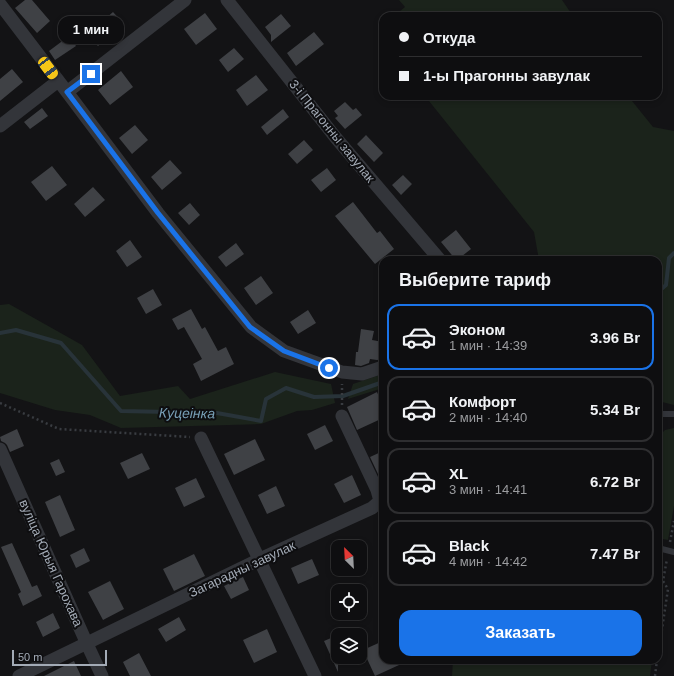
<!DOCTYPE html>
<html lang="ru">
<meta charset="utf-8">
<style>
body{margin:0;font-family:Helvetica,sans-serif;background:#171719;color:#f1f3f6;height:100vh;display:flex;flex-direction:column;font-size:15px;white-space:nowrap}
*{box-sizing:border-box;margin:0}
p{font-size:13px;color:#9b9c9f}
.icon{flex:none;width:22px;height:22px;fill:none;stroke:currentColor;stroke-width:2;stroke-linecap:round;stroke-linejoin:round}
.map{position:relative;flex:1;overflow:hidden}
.side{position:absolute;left:379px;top:256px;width:283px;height:408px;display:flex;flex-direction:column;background:#0e0e10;border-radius:12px;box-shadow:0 2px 6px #0003,0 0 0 1px #2e2e30}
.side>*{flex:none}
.guide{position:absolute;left:379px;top:12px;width:283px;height:88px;border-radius:12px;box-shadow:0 2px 6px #0003,0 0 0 1px #2e2e30;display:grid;align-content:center;height:88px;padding:0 20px;background:#0e0e10}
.needle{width:26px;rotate:336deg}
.buttons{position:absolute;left:331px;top:540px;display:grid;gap:8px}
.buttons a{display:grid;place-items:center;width:36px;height:36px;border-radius:8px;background:#0e0e10;box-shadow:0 2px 6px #0003,0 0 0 1px #2e2e30;font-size:20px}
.scale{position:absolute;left:12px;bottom:10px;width:95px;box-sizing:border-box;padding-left:4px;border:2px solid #a3abb6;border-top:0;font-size:11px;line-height:14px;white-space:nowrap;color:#a3abb6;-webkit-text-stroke:3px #0e0e10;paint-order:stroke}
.end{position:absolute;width:18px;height:18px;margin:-9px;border:5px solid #1a73e8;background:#fff;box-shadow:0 0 0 2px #fff}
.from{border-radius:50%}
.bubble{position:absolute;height:28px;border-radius:12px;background:#0e0e10;box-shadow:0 2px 6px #0003,0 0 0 1px #2e2e30;font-size:13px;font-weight:700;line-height:28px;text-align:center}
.car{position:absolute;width:12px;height:24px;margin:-12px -6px;border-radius:5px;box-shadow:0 0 3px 1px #0007;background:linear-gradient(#f5c518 24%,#345 0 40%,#f5c518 0 76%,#345 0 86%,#f5c518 0)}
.guide b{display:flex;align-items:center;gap:14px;height:38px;font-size:15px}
.guide b+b{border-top:1px solid #2e2e30}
.guide i{width:10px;height:10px;background:#f1f3f6}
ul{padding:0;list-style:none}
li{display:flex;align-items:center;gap:12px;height:66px;margin:0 8px 6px;padding:0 12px;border:2px solid #2e2e30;border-radius:12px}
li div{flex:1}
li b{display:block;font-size:15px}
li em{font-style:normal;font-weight:700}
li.on{border-color:#1a73e8}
li>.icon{width:36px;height:36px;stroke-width:1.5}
h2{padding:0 20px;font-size:18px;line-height:48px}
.action{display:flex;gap:8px;margin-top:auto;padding:8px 20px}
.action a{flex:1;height:46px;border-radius:12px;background:#1a73e8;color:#fff;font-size:16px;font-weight:700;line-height:46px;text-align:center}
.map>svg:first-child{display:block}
.green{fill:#1b231b}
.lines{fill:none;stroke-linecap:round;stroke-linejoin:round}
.stream{stroke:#283339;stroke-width:4}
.building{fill:#3f4145}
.path{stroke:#393c41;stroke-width:2.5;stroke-dasharray:2 3;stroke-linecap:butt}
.service{stroke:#33353a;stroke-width:6}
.minor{stroke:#33353a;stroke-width:13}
.route{stroke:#1a73e8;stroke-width:5}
.labels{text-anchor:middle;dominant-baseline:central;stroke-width:4;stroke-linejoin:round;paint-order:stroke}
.street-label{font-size:13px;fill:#a3abb6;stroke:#0e0e10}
.water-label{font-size:14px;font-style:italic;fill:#779eb5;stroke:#0e0e10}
</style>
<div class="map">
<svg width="674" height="676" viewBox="0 0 674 676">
<rect width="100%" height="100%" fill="#131315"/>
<path class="green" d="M 399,0 L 562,0 L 573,16 L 394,16 L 405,7 Z
M 425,96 L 628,96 L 653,127 L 674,131 L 674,405 L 658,401 L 658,260 L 539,260 L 534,232 Z
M 9,304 L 82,345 L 120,396 L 178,386 L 190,399 L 275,372 L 331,384 L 335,403 L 312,410 L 297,411 L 261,424 L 121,428 L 90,415 L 55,410 L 0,393 L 0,305 Z
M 383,374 L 383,388 L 348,399 L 353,384 Z
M 674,428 L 674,506 L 668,540 L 658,538 L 658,437 L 665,430 Z
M 453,660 L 652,660 L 650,676 L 452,676 Z"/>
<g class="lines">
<path class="stream" d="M 658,292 L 666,285 L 669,258 L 674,253
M 0,333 L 16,330 L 61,343 L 121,411 L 217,413 L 261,421 L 266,399 L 286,388 L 314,397 L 343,396 L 383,382"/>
</g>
<path class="building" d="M 25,0 L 32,0 L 50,21 L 37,33 L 15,8 Z
M 113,12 L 124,24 L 98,46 L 87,35 Z
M 205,13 L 217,29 L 196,45 L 184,29 Z
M 281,14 L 291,26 L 271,42 L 271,35 L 265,27 Z
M 314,32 L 324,44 L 296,66 L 287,53 Z
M 69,36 L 76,46 L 55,60 L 49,51 Z
M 234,48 L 244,59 L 228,72 L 219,60 Z
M 12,69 L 23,82 L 0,101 L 0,79 Z
M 121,71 L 133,87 L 110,105 L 98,90 Z
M 256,75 L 268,90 L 247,106 L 236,90 Z
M 345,102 L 353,110 L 356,108 L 362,115 L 345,129 L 335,118 L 338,116 L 334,111 Z
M 42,108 L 48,116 L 30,129 L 24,122 Z
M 283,109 L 289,117 L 267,135 L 261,127 Z
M 135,125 L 148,140 L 132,154 L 119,138 Z
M 366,135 L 383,153 L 374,162 L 357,144 Z
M 304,140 L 313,150 L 297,164 L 288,154 Z
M 170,160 L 182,173 L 162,190 L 151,177 Z
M 52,166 L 67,185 L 46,201 L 31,182 Z
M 327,168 L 336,180 L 321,192 L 311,180 Z
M 403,175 L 412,184 L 401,195 L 392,185 Z
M 93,187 L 105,200 L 85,217 L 74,204 Z
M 353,202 L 377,233 L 380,231 L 394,249 L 375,264 L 335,216 Z
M 190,203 L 200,215 L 189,225 L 178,213 Z
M 456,230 L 471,249 L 457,260 L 456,260 L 441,242 Z
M 130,240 L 142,257 L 127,267 L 116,251 Z
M 236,243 L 244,254 L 226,267 L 218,257 Z
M 261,276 L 273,293 L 256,305 L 244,288 Z
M 153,289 L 162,305 L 146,314 L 137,298 Z
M 191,309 L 202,329 L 205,327 L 218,351 L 226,347 L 234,364 L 201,381 L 193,364 L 202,359 L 184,327 L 178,330 L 172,319 Z
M 308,310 L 316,323 L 298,334 L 290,322 Z
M 361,329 L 374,331 L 372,340 L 383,342 L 383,359 L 377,360 L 370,359 L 369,363 L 361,366 L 355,365 L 356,352 L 358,352 Z
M 377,392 L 383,406 L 383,418 L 357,430 L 347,407 Z
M 325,425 L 333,441 L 315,450 L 307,434 Z
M 17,429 L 24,446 L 10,452 L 7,445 L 5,443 L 1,441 L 0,437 Z
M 255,439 L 265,460 L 234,475 L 224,454 Z
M 383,451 L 383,471 L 378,474 L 370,457 Z
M 142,453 L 150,469 L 128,479 L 120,463 Z
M 59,459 L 65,472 L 56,476 L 50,463 Z
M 352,475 L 361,495 L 344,503 L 334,484 Z
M 196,478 L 205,497 L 184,507 L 175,488 Z
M 276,486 L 285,506 L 267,514 L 258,495 Z
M 60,495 L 75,530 L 60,537 L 45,502 Z
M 12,543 L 32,587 L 37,585 L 42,596 L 23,606 L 18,594 L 21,592 L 1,547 Z
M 84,548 L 90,561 L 76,568 L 70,555 Z
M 194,554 L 205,576 L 174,591 L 163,569 Z
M 312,559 L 319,575 L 298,584 L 291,568 Z
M 243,577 L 249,590 L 231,599 L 224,586 Z
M 110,581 L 124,609 L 103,620 L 88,592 Z
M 53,613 L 60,628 L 43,637 L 36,622 Z
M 179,617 L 186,630 L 166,642 L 158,629 Z
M 267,629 L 277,652 L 254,663 L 243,640 Z
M 338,635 L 338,672 L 324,641 Z
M 383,641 L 383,660 L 410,660 L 375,676 L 363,650 Z
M 139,653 L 151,676 L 130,676 L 123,662 Z
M 74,661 L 81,676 L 44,676 Z"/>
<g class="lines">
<path class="path" d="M 0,403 L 59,429 L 190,437
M 342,405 L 342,384
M 670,542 L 674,521
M 658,656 L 668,589 L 663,581 L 667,559
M 655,676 L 657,660"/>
<path class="service" d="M 658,415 L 660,414 L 674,414
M 658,548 L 674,552"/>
<path class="minor" d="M 227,0 L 336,138 L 440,260
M 0,4 L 67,92 L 158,213 L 251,327 L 284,351 L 342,372 L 362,374 L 383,367
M 67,92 L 185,0
M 0,126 L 58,81
M 201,438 L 315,676
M 0,449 L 87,644 L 102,676
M 19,676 L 260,559 L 372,508 L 380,501 L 377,490 L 342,416"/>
</g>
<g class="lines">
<path class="route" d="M 91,74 L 67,92 L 158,213 L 250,327 L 284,351 L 329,368"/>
</g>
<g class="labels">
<g class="street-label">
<text transform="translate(332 131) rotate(51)">3-і Прагонны завулак</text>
<text transform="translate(51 563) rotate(66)">вуліца Юрыя Гарохава</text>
<text transform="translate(242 569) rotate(-25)">Загарадны завулак</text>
</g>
<g class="water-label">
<text transform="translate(187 413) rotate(1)">Куцеінка</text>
</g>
</g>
</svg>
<div class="buttons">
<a><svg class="needle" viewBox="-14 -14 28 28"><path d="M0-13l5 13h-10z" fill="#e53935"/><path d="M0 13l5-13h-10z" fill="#9b9c9f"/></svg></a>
<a><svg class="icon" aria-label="locate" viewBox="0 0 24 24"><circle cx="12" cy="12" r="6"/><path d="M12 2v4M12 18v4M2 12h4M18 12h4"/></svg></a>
<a><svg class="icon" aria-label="layers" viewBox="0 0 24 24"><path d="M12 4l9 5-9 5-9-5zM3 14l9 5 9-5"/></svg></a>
</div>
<div class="scale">50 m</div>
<i class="end from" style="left:329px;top:368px"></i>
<i class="end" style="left:91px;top:74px"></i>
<div class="bubble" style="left:58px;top:16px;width:66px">1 мин</div>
<i class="car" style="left:48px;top:68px;rotate:143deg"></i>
<div class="guide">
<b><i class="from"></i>Откуда</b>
<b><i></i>1-ы Прагонны завулак</b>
</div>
<section class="side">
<h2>Выберите тариф</h2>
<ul>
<li class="on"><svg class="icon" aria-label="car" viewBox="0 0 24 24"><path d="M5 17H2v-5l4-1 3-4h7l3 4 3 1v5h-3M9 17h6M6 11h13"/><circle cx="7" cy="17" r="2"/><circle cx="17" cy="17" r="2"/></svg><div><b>Эконом</b><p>1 мин · 14:39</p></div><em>3.96 Br</em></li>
<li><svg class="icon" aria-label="car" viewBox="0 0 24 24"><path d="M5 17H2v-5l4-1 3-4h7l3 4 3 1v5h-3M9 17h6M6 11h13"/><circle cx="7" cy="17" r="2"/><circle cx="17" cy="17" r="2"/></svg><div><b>Комфорт</b><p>2 мин · 14:40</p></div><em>5.34 Br</em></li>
<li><svg class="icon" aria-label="car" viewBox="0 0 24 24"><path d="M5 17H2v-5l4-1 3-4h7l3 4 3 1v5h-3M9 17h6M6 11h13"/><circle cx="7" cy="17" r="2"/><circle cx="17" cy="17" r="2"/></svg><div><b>XL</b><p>3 мин · 14:41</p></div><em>6.72 Br</em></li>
<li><svg class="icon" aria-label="car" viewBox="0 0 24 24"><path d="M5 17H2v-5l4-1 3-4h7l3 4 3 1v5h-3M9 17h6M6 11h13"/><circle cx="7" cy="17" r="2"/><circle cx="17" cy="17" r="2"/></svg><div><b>Black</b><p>4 мин · 14:42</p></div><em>7.47 Br</em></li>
</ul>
<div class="action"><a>Заказать</a></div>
</section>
</div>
